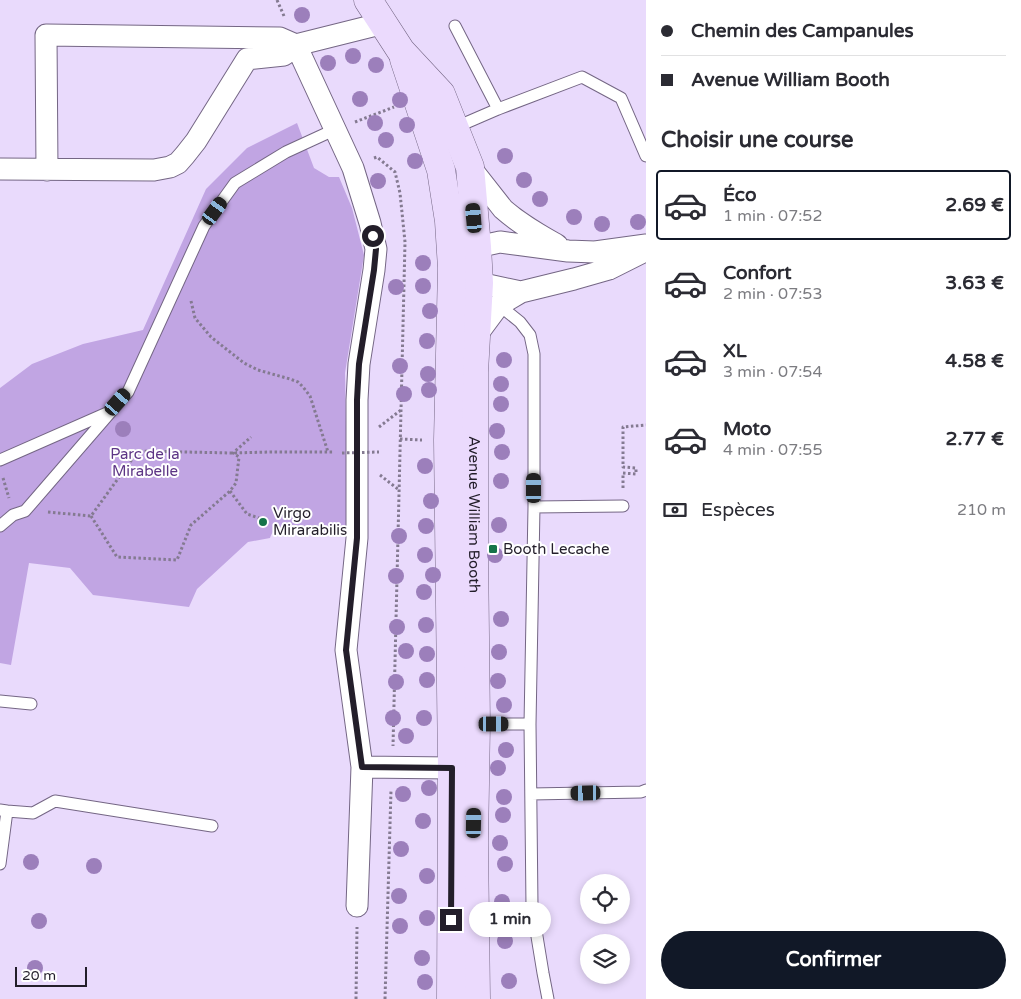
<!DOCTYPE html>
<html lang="fr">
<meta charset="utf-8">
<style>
body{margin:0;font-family:"Varela Round",sans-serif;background:#f2f2f3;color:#2b2b33;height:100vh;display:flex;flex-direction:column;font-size:19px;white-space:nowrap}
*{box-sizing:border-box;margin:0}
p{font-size:16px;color:#7c7c81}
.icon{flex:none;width:28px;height:28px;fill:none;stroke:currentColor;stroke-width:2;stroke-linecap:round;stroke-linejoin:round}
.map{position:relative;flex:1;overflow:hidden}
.panel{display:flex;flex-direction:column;background:#fff;width:375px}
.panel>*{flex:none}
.guide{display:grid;align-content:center;height:110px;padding:0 15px;background:#fff}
.fabs{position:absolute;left:580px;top:874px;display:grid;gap:10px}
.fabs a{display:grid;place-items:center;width:50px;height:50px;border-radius:50%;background:#fff;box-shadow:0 2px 8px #0003;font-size:25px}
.scale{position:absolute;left:15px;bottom:12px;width:72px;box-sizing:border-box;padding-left:5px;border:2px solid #231e2a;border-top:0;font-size:14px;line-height:18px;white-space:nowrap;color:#231e2a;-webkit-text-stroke:4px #fff;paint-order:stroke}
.end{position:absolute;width:22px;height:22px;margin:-11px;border:6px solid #231e2a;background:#fff;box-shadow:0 0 0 2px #fff}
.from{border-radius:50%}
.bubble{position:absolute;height:35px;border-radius:18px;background:#fff;box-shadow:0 2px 8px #0003;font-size:16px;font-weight:700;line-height:35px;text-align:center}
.car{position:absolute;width:15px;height:30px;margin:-15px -8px;border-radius:6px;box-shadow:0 0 4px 1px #0007;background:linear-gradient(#222 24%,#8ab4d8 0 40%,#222 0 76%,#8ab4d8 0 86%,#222 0)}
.guide b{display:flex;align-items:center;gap:18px;height:48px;font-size:19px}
.guide b+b{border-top:1px solid #e1e1e2}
.guide i{width:12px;height:12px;background:#2b2b33}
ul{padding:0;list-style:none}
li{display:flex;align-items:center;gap:15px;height:70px;margin:0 10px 8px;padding:0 5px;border:2px solid transparent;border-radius:5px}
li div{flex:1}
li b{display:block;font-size:19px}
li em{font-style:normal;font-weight:700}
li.selected{border-color:#111827}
li>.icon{width:45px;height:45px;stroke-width:1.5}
h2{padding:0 15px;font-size:22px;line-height:60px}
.pay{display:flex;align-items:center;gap:12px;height:55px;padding:0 15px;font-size:19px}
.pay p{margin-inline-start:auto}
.cta{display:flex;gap:10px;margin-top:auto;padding:10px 15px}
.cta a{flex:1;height:58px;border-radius:30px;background:#111827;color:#fff;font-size:20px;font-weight:700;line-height:58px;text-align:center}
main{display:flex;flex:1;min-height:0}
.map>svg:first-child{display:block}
.green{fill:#c1a5e3}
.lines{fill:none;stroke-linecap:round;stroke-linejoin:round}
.lane-casing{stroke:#746684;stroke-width:13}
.street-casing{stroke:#746684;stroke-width:23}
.secondary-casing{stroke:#746684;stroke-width:29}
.path{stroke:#847a91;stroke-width:3;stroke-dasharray:2.5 2.5;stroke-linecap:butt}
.lane{stroke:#fff;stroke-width:11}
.street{stroke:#fff;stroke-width:21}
.secondary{stroke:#ebdafd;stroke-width:28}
.path-bridge{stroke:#847a91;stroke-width:3;stroke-dasharray:2.5 2.5;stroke-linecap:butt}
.tree{fill:#9c7fbb}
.route{stroke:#231e2a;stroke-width:6}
.poi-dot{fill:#147349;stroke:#fff;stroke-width:2}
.labels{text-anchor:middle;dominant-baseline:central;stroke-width:4;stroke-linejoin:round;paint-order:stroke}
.park-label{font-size:15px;fill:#5d3585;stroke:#fff}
.poi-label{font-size:15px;fill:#231e2a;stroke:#fff;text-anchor:start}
.street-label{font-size:15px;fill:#231e2a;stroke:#fff}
</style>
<main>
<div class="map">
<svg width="646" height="999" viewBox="0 0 646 999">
<rect width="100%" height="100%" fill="#e9dafc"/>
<path class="green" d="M 297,123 L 314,168 L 329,177 L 339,177 L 352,208 L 364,255 L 345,373 L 348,535 L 280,528 C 274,530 272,532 270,538 L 248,542 L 197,589 L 189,607 L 93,595 L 70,568 L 29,563 L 11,665 L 0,663 L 0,388 L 32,364 L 83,344 L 143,330 L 206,189 L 247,148 Z"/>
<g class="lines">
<g class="lane-casing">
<path id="lane" d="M 455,26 L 498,109
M 454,128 L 498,109 L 582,77 L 621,98 L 646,156
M 499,305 L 520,322 L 530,335 L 534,354 L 534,507 L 530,724 L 532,906 L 543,973 L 548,999
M 0,460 L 107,413
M 534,507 L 623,506
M 0,526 L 13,515 L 25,511 L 128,392 L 204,226 L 235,183 L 286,152 L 336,129
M 0,701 L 31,704
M 476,724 L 530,724
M 531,794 L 641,792 L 646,790
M 0,810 L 7,811 L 0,864
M 7,811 L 33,813 L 55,801 L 212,826"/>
</g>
<g class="street-casing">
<path id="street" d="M 296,45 L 353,168 L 370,223 L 376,249 L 374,270 L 359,364 L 357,400 L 357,538 L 346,650 L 362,767 L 452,768 L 459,760 L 462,756
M 470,167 L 503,209 C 520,224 538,234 557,245
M 0,169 L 154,170 L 170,167 L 178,163 L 185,155 L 196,141 L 247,59 L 284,55 L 296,45 L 384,23
M 47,170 L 46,35 L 280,38 L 296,45
M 466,256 L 477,247 L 500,242 L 568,251 L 595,252 L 646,245
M 467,276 L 479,283 L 521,292
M 476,336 L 499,305 L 521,292 L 574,279 L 609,269 L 645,251
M 357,906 L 362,767"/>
</g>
<g class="secondary-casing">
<g id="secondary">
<path id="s1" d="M 368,0 L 401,51 L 441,94 L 470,167 L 477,247 L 479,283 L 474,372 L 474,549 L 476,724 L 474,843 L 476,999"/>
<path d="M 404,59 L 441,170 L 449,221 L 452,268 L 448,440 L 452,768 L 451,999"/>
</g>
</g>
<path class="path" d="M 277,0 L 284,16
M 355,122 L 394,107
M 374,158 L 377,157 L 395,172 L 400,193 L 405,242 L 393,746
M 191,301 L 195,318 L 211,337 L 244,363 L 258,370 L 290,379 L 298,382 L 303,387 L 310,396 L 328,452
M 379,427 L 401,410
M 400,439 L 422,440
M 380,475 L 399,490
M 3,478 L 9,498
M 623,488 L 623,473 L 636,474 L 636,468 L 623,467 L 623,427 L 646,425
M 230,491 L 247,514 L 259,518
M 48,512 L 91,516 L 138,451 L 233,453 L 270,452 L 334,452
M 91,516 L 117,557 L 177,560 L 191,525 L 230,491 L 236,483 L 239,457 L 233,453 L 251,437
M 356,999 L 357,927
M 385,999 L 391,790"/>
<use href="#lane" class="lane"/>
<use href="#street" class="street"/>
<use href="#secondary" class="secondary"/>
<path class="path-bridge" d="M 342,453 L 379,452"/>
</g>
<g class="tree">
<circle cx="302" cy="15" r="8"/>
<circle cx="353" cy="56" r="8"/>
<circle cx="328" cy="63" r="8"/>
<circle cx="376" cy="65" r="8"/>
<circle cx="360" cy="99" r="8"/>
<circle cx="400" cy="100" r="8"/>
<circle cx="375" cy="123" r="8"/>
<circle cx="407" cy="125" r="8"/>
<circle cx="386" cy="140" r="8"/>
<circle cx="505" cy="156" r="8"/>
<circle cx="415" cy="161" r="8"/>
<circle cx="524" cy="180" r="8"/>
<circle cx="378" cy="181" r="8"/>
<circle cx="540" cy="199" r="8"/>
<circle cx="574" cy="217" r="8"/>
<circle cx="638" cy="222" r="8"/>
<circle cx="602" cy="224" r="8"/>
<circle cx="423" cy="263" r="8"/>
<circle cx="423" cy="286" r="8"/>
<circle cx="396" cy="287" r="8"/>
<circle cx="430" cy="311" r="8"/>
<circle cx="427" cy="341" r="8"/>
<circle cx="504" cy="360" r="8"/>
<circle cx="400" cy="366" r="8"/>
<circle cx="428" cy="374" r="8"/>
<circle cx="501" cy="384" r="8"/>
<circle cx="429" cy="390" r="8"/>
<circle cx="404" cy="394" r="8"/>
<circle cx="501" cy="404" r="8"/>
<circle cx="123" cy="429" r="8"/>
<circle cx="497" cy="431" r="8"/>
<circle cx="502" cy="452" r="8"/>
<circle cx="425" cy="466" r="8"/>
<circle cx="501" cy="481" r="8"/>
<circle cx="431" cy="501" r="8"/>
<circle cx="499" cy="525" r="8"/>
<circle cx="426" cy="526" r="8"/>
<circle cx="399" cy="536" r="8"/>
<circle cx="425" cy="555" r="8"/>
<circle cx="495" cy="555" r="8"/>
<circle cx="433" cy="575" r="8"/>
<circle cx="396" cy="576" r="8"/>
<circle cx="424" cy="592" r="8"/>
<circle cx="501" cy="619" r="8"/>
<circle cx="426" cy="625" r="8"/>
<circle cx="397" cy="627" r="8"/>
<circle cx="406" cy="651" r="8"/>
<circle cx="499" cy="652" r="8"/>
<circle cx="427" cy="654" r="8"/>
<circle cx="427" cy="680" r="8"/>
<circle cx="498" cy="681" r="8"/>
<circle cx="396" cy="682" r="8"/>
<circle cx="504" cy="705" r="8"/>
<circle cx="393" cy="718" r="8"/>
<circle cx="424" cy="718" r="8"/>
<circle cx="406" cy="736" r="8"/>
<circle cx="506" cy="750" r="8"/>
<circle cx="498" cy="768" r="8"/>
<circle cx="429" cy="788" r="8"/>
<circle cx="403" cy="794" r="8"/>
<circle cx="504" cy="797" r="8"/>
<circle cx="503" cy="815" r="8"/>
<circle cx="423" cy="821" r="8"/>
<circle cx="500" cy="843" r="8"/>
<circle cx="401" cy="849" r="8"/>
<circle cx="31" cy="862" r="8"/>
<circle cx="505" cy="864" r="8"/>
<circle cx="94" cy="866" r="8"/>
<circle cx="427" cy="876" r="8"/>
<circle cx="399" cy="896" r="8"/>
<circle cx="502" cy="902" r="8"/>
<circle cx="427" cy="918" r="8"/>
<circle cx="39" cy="921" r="8"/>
<circle cx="400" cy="926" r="8"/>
<circle cx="505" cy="941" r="8"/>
<circle cx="422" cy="958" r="8"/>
<circle cx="35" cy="968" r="8"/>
<circle cx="509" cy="981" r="8"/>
<circle cx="425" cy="982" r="8"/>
</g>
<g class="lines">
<path class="route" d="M 373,236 L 376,249 L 374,270 L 359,364 L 357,400 L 357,538 L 346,650 L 362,767 L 452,768 L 451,920"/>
</g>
<g class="poi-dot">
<circle cx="263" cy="522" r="5"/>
<rect x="488" y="544" width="10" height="10" rx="2.5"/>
</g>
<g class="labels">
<g class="park-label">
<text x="145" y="454">Parc de la<tspan x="145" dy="17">Mirabelle</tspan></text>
</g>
<g class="poi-label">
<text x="273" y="513">Virgo<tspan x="273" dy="17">Mirarabilis</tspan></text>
<text x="503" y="549">Booth Lecache</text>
</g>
<g class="street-label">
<text stroke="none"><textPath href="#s1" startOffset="546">Avenue William Booth</textPath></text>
</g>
</g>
</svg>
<div class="fabs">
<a><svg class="icon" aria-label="locate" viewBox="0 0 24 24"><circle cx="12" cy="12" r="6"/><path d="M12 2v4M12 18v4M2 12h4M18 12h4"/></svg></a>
<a><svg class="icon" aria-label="layers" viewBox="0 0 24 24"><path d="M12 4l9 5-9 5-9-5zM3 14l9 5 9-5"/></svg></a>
</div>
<div class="scale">20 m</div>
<i class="end from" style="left:373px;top:236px"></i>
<i class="end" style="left:451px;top:920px"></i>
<div class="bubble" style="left:469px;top:902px;width:82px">1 min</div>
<i class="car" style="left:215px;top:211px;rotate:36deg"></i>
<i class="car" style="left:474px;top:218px;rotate:355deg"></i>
<i class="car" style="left:118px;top:402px;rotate:41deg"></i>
<i class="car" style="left:534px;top:488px;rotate:0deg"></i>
<i class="car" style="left:494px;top:724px;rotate:90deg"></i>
<i class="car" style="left:586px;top:793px;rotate:269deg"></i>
<i class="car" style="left:474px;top:823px;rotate:1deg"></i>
</div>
<section class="panel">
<div class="guide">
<b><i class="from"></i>Chemin des Campanules</b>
<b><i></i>Avenue William Booth</b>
</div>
<h2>Choisir une course</h2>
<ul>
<li class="selected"><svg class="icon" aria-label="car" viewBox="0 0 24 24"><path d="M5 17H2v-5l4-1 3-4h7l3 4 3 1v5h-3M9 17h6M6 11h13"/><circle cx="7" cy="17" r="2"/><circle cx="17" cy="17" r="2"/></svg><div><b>Éco</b><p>1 min · 07:52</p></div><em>2.69 €</em></li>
<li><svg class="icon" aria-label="car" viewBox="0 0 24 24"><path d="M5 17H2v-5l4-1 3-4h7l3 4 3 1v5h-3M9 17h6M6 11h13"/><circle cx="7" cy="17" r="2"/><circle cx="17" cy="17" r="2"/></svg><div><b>Confort</b><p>2 min · 07:53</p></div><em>3.63 €</em></li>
<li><svg class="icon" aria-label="car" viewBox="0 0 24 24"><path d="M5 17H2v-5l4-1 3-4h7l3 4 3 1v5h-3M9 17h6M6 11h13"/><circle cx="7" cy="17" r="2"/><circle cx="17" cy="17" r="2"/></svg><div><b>XL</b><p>3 min · 07:54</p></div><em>4.58 €</em></li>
<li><svg class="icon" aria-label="car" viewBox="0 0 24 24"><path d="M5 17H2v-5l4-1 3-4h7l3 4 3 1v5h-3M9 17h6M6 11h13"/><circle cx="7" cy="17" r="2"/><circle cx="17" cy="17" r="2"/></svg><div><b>Moto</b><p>4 min · 07:55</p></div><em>2.77 €</em></li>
</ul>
<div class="pay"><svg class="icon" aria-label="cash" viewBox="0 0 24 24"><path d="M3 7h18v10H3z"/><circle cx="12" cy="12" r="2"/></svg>Espèces<p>210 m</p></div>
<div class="cta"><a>Confirmer</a></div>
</section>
</main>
